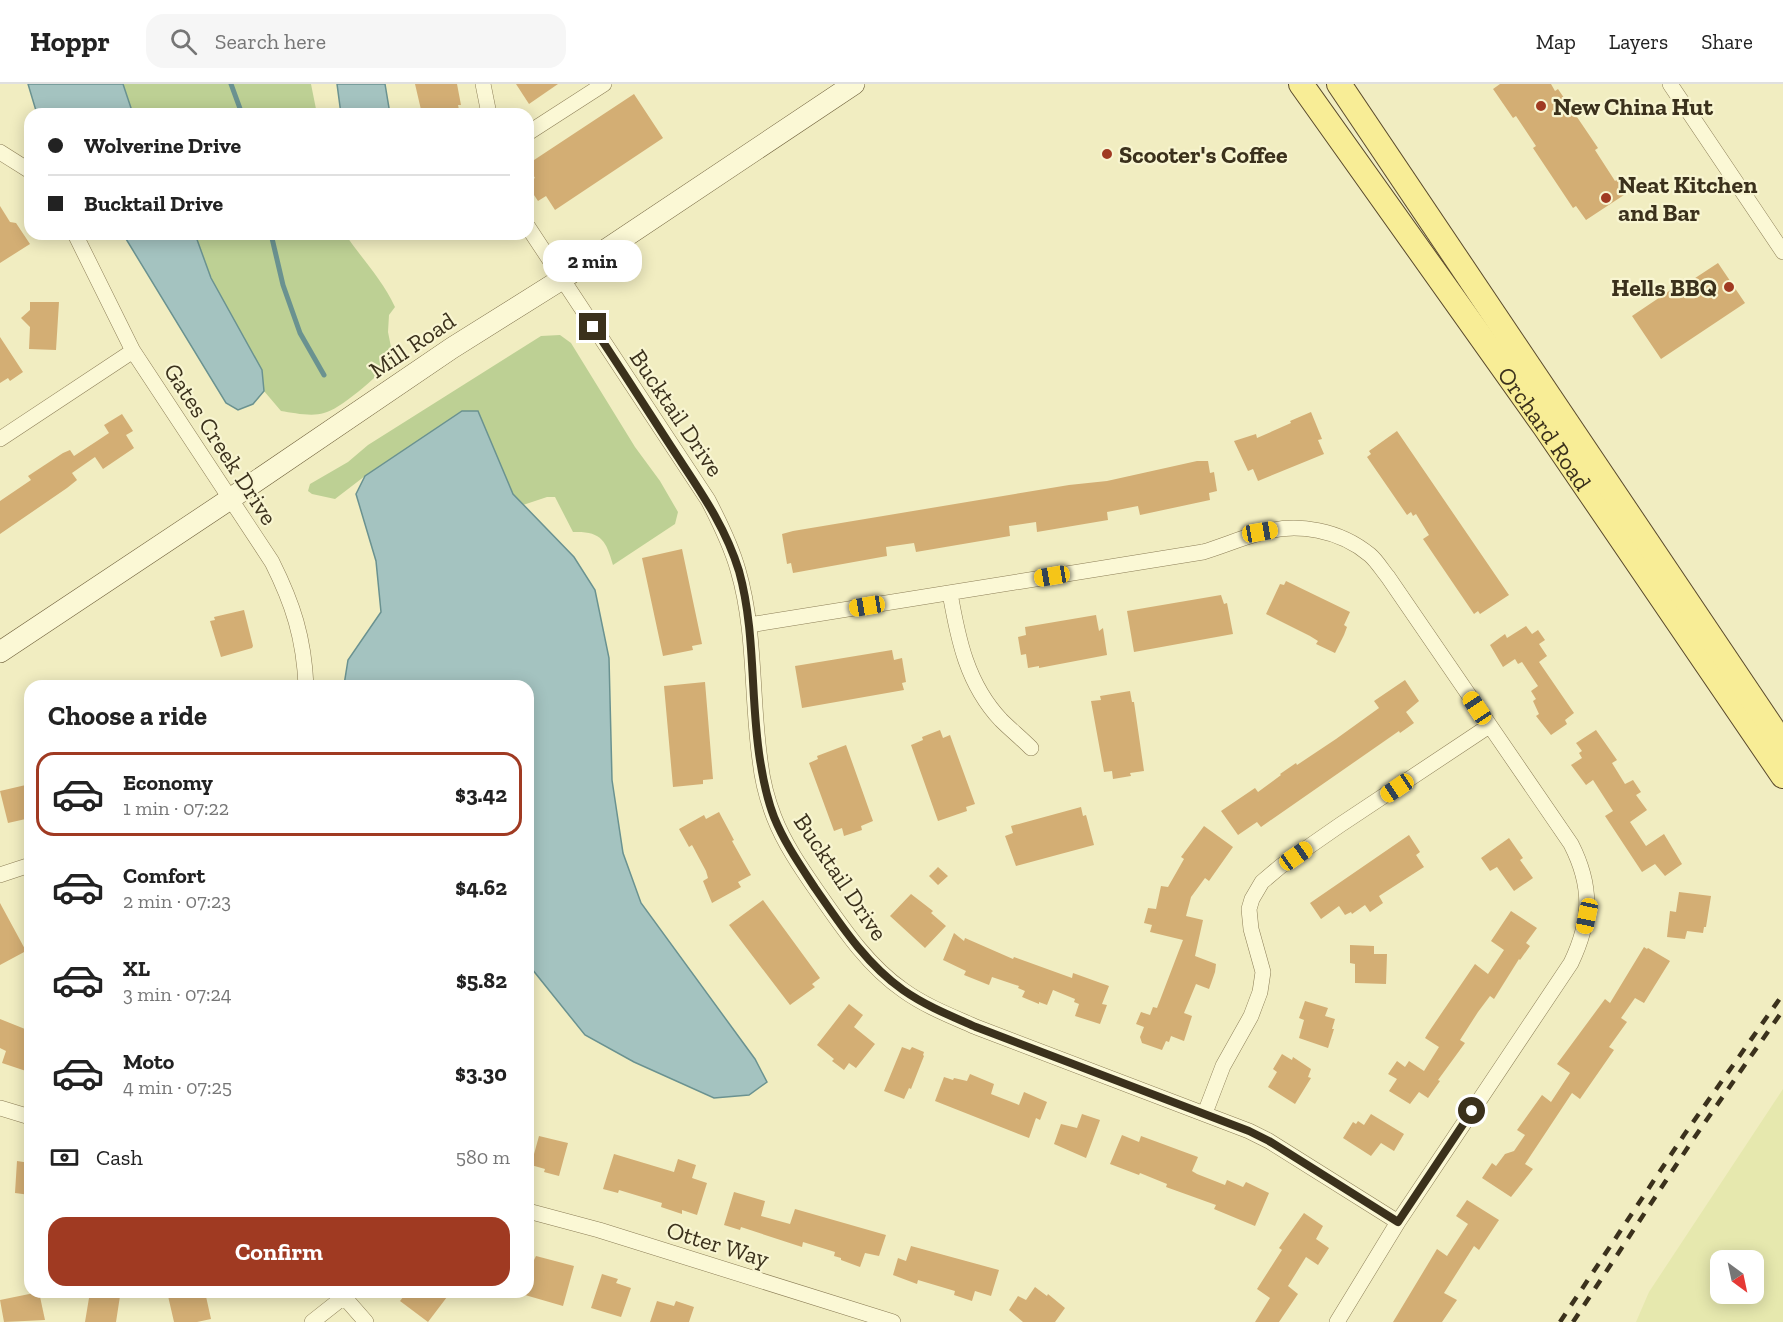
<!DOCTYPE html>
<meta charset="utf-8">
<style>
body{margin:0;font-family:"Zilla Slab",serif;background:#f6f6f6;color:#222;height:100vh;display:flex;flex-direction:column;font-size:22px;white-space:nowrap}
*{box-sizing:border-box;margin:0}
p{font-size:20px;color:#767676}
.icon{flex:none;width:33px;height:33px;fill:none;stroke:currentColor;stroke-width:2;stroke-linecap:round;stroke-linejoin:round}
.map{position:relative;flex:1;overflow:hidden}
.panel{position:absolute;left:24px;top:596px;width:510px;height:618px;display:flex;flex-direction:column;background:#fff;border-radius:18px;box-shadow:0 3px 15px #0003}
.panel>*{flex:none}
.banner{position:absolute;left:24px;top:24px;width:510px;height:132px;border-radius:18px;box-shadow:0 3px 15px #0003;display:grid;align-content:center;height:132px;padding:0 24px;background:#fff}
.needle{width:39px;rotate:147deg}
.buttons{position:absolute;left:1710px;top:1166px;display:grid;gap:12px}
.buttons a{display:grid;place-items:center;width:54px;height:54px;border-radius:12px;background:#fff;box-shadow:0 3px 15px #0003;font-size:30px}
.end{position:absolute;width:27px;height:27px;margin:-14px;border:8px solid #3b311c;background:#fff;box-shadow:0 0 0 3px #fff}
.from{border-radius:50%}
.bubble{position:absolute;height:42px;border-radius:18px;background:#fff;box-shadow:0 3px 15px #0003;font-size:20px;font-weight:800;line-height:42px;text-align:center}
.car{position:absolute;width:18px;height:36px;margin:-18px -9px;border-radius:8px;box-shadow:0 0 4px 2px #0007;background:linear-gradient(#f5c518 24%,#345 0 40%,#f5c518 0 76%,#345 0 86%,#f5c518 0)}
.banner b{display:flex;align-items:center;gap:21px;height:57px;font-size:22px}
.banner b+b{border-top:2px solid #e0e0e0}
.banner i{width:15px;height:15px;background:#222}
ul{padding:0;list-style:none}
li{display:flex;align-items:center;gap:18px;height:84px;margin:0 12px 9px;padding:0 12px;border:3px solid transparent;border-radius:18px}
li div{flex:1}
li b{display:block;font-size:22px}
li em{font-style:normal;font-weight:800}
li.on{border-color:#a03a22}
li>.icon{width:54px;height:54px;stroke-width:1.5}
h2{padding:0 24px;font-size:27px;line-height:72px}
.pay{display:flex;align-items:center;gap:15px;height:66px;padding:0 24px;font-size:22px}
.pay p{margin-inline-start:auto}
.cta{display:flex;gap:12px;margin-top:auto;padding:12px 24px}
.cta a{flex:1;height:69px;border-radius:18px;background:#a03a22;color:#fff;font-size:24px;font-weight:800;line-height:69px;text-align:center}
header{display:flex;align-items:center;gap:36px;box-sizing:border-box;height:84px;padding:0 30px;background:#fff;border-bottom:2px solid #e0e0e0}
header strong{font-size:28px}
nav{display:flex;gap:33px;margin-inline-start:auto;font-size:21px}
.search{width:420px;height:54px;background:#f6f6f6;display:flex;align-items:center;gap:15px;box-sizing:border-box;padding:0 21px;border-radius:18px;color:#767676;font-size:22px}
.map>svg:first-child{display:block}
.farmland{fill:#e6e8ae;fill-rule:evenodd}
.green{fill:#bdd094}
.water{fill:#a4c3c0;stroke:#6a9290;stroke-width:1.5}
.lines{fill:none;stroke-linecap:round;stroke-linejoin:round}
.stream{stroke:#6a9290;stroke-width:5}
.building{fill:#d3ae74}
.street-casing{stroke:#8c7e57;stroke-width:16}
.secondary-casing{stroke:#6e5f3a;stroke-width:22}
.primary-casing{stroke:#5a4a2c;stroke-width:26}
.street{stroke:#fbf8d5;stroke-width:15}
.secondary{stroke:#fbf8d5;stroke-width:21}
.primary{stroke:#f8ed96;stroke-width:24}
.rail{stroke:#3b311c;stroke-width:4.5;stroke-dasharray:10 10;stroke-linecap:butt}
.route{stroke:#3b311c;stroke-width:8}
.poi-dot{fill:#a03a22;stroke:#f8f5d1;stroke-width:2}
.labels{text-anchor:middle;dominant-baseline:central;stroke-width:4.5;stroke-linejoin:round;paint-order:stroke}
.poi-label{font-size:24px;font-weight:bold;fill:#3b311c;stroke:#f8f5d1;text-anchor:start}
.street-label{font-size:24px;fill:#3b311c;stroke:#f8f5d1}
</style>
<header>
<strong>Hoppr</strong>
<div class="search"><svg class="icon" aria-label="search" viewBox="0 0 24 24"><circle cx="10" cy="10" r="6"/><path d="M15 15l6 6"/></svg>Search here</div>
<nav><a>Map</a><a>Layers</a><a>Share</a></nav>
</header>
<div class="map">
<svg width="1783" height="1238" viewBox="0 0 1783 1238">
<rect width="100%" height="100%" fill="#f1edc1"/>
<path class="farmland" d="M 1783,1005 L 1783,1238 L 1636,1238 L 1649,1208 ZM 1720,1176 L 1754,1176 L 1754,1209 L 1720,1209 Z"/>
<path class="green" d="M 123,0 L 311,0 L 317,30 L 133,30 Z
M 195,150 L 345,150 C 362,175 382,195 395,223 L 389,231 L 388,248 L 394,278 L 388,279 C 379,292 339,326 324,329 C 312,333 294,329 281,327 L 264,307 L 262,286 L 211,194 Z
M 560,251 L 571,259 L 635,363 L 660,397 L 678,428 L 675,440 L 613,481 C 606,456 601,447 573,448 L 555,413 L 547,413 L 523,421 L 513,410 L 477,327 L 462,327 L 365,392 L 335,415 L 312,410 L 308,407 L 310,400 L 348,378 L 368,361 L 541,252 Z"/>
<path class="water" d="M 28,0 L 123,0 L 133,30 L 37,30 Z
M 337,0 L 385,0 L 390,30 L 341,30 Z
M 123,150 L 195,150 L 211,194 L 262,286 L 264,307 L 253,320 L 238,326 L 226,319 Z
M 462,327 L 478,327 L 513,410 L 574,473 L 595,506 L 609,574 L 612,696 L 623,769 L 641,819 L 755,975 L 767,998 L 749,1011 L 714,1014 L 634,978 L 585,951 L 532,885 L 528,878 L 528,602 L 344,601 L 348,576 L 381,528 L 376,477 L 356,410 L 365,392 Z"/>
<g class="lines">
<path class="stream" d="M 231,0 L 242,30
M 271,150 L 283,201 L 300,249 L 324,291"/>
</g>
<path class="building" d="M 415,0 L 457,0 L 461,21 L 458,21 L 460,30 L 422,30 Z
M 516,0 L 558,0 L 529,20 Z
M 1500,0 L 1551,0 L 1555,7 L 1558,5 L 1598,64 L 1595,66 L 1615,97 L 1618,95 L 1627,109 L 1586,136 L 1576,122 L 1573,124 L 1533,64 L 1536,62 L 1516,32 L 1513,34 L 1493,5 Z
M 634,10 L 663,54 L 555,126 L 546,112 L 538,117 L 528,102 L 528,98 L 535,94 L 528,83 L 528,80 Z
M 0,122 L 10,138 L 16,139 L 30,160 L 0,179 Z
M 1718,179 L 1745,219 L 1661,275 L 1632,232 L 1681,199 L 1683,202 Z
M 30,218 L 59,218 L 56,266 L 29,265 L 30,243 L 21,234 L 30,226 Z
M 0,253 L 23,288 L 10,297 L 8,294 L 0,299 Z
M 1311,328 L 1322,355 L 1318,356 L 1324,370 L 1258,397 L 1253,385 L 1248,387 L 1234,357 L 1256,350 L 1257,354 L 1291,339 L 1290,337 Z
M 122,330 L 133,347 L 126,351 L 134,364 L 103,385 L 95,373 L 72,389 L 77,396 L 67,404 L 0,450 L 0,417 L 31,396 L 28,392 L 63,369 L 70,366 L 74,372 L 97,357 L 109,349 L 104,341 Z
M 1397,347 L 1509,511 L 1480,530 L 1478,527 L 1474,530 L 1423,455 L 1429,451 L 1416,430 L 1413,432 L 1411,428 L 1407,431 L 1367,373 L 1371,370 L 1369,367 Z
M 1197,377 L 1208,377 L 1210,389 L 1214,388 L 1217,407 L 1209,409 L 1210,416 L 1140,431 L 1138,422 L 1107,428 L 1108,436 L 1037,448 L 1036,438 L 1009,442 L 1010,452 L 916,468 L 914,459 L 886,463 L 887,472 L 793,489 L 791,479 L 787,480 L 782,450 L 793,447 L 1069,401 L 1107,397 Z
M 682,465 L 702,560 L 692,562 L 693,566 L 663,572 L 642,474 Z
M 1286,497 L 1350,528 L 1344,541 L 1347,543 L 1344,551 L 1335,569 L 1316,560 L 1318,557 L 1310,552 L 1266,530 L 1280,500 L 1284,501 Z
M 1221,511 L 1224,520 L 1227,519 L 1228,524 L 1233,550 L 1134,568 L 1127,527 Z
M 244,526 L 253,562 L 252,564 L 221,573 L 210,537 L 215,536 L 214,533 Z
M 1096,531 L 1099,547 L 1103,544 L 1107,571 L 1039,584 L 1039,582 L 1028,584 L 1026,570 L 1021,571 L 1018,553 L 1026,551 L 1025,543 Z
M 1526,542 L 1532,550 L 1538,546 L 1545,556 L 1539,560 L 1547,572 L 1539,578 L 1574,629 L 1565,636 L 1567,640 L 1551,651 L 1536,632 L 1539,630 L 1533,617 L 1536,615 L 1531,607 L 1538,602 L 1522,578 L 1518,580 L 1515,575 L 1503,583 L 1490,561 L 1505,550 L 1507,554 Z
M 892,566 L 894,576 L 902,574 L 906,598 L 902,599 L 904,606 L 802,624 L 795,582 Z
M 1405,596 L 1419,617 L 1406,628 L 1414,639 L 1400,649 L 1399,647 L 1261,743 L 1257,738 L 1238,751 L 1221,727 L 1255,704 L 1258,708 L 1281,691 L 1280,690 L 1296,679 L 1297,681 L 1336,655 L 1379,624 L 1374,617 Z
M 705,598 L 713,695 L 703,696 L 703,700 L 673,703 L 664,602 Z
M 1130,607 L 1132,618 L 1134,618 L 1144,687 L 1130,689 L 1131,692 L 1113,695 L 1112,687 L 1104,688 L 1091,617 L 1101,616 L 1100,612 Z
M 940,646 L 943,654 L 950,651 L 975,720 L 966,723 L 967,727 L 938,737 L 911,661 L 923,656 L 922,653 Z
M 1596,646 L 1617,676 L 1612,679 L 1625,700 L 1633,696 L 1641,708 L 1636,711 L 1647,726 L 1630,738 L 1646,762 L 1664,750 L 1682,780 L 1665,792 L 1655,780 L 1642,788 L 1605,732 L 1613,727 L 1593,696 L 1586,701 L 1571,681 L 1582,674 L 1579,669 L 1582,667 L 1576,659 Z
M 846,661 L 873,737 L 861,742 L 862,746 L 844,752 L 842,744 L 834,747 L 809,679 L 818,675 L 817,672 Z
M 30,700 L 30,734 L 8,739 L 0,707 Z
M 1081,723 L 1083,732 L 1086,731 L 1094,761 L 1016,782 L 1005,752 L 1013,749 L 1011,742 Z
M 719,728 L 734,756 L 732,757 L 751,791 L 738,798 L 741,803 L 712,819 L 703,797 L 708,794 L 706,787 L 692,761 L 689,763 L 679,745 L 704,731 L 706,735 Z
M 1204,742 L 1233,763 L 1209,797 L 1205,794 L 1191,813 L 1186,832 L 1203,836 L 1195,872 L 1216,880 L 1215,888 L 1209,905 L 1196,900 L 1184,929 L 1192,932 L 1184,957 L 1171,952 L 1169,958 L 1166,957 L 1162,966 L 1142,959 L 1140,953 L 1144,943 L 1136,940 L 1141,928 L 1150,931 L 1153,923 L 1157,924 L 1183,856 L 1150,848 L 1152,841 L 1144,839 L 1148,824 L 1156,825 L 1161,802 L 1168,803 L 1184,775 L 1181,773 Z
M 1409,751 L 1420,768 L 1416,771 L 1424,783 L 1379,812 L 1383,819 L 1370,828 L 1365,821 L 1352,830 L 1351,828 L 1345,831 L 1339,822 L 1321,835 L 1310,819 Z
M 1509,754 L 1523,774 L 1520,776 L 1533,794 L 1514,807 L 1497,783 L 1490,787 L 1481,774 Z
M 938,783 L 948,792 L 938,801 L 929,792 Z
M 1679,808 L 1711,812 L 1706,843 L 1704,843 L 1703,849 L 1687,847 L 1685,855 L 1667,853 L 1670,827 L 1676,828 Z
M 911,810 L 933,827 L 931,829 L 946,842 L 925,864 L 890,832 Z
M 763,816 L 820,894 L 812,900 L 815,903 L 790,921 L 729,841 Z
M 0,819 L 26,867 L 0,881 Z
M 1511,827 L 1537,844 L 1526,859 L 1530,862 L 1520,876 L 1519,875 L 1494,915 L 1490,912 L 1478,928 L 1460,956 L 1465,959 L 1438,996 L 1440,997 L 1428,1014 L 1419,1008 L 1410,1020 L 1389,1007 L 1397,995 L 1388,990 L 1397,977 L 1405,983 L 1409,977 L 1424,987 L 1439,963 L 1425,954 L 1428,949 L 1475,880 L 1488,890 L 1504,866 L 1491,857 Z
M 954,849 L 964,857 L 965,854 L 1013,875 L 1014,873 L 1072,894 L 1073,889 L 1109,902 L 1102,920 L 1107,921 L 1100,940 L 1075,932 L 1079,920 L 1074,918 L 1075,915 L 1053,906 L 1047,921 L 1039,918 L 1039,920 L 1022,913 L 1025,907 L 1018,904 L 1019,902 L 992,893 L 989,901 L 964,891 L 966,887 L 943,876 Z
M 1350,861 L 1374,862 L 1374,870 L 1387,870 L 1386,900 L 1355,899 L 1355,880 L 1350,879 Z
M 1644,863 L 1647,865 L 1648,864 L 1670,877 L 1644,919 L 1635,914 L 1621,934 L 1627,938 L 1609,963 L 1614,966 L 1580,1015 L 1572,1009 L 1525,1080 L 1533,1085 L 1511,1113 L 1482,1094 L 1492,1079 L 1496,1082 L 1505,1070 L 1514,1067 L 1525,1051 L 1517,1046 L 1542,1011 L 1551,1018 L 1570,989 L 1557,980 L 1605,915 L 1610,919 Z
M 1305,917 L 1328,924 L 1325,932 L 1335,935 L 1332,945 L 1334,945 L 1328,964 L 1299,954 L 1304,936 L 1299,934 Z
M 849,920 L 863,931 L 854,943 L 875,960 L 856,984 L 849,979 L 844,986 L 832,977 L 834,975 L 817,961 Z
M 0,935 L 30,947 L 30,976 L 26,987 L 2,979 L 6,967 L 0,964 Z
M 902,963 L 910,966 L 912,963 L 924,968 L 923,971 L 924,972 L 911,1005 L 909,1004 L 904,1015 L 884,1007 Z
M 1282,970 L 1292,976 L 1293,973 L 1311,985 L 1308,993 L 1311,994 L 1295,1020 L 1268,1003 L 1277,988 L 1273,985 Z
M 970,990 L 994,1000 L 991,1010 L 1019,1021 L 1024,1008 L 1047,1018 L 1040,1036 L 1036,1034 L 1029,1054 L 935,1017 L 944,993 L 953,996 L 954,994 L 967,997 Z
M 1082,1030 L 1100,1036 L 1086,1074 L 1054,1060 L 1061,1040 L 1077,1044 Z
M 1371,1030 L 1404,1050 L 1394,1067 L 1381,1059 L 1371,1072 L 1343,1054 L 1353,1038 L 1356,1040 L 1358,1037 L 1364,1041 Z
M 1122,1051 L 1139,1058 L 1141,1052 L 1198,1073 L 1192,1087 L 1197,1090 L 1225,1101 L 1227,1096 L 1243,1103 L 1246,1098 L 1269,1109 L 1255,1142 L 1214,1125 L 1216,1121 L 1166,1103 L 1167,1100 L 1140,1089 L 1139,1091 L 1110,1080 Z
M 539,1052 L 568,1059 L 559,1092 L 544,1088 L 545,1085 L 531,1081 Z
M 614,1070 L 674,1088 L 678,1075 L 696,1081 L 692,1094 L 707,1099 L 697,1131 L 682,1126 L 682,1130 L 661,1123 L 662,1119 L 619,1106 L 618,1109 L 603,1105 Z
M 17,1077 L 30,1079 L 30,1111 L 15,1109 Z
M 734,1108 L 765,1117 L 761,1132 L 790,1140 L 795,1125 L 886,1151 L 879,1172 L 865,1169 L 860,1183 L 841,1176 L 841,1174 L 834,1172 L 835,1168 L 803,1158 L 802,1163 L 741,1143 L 740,1146 L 724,1141 Z
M 1467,1116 L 1499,1136 L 1479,1166 L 1474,1162 L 1444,1209 L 1457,1216 L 1442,1238 L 1393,1238 L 1437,1165 L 1447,1172 L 1468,1140 L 1456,1132 Z
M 1304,1129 L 1323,1142 L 1316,1155 L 1329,1164 L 1318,1181 L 1306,1173 L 1288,1202 L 1298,1210 L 1279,1238 L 1255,1238 L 1270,1214 L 1257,1205 L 1282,1166 L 1279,1164 Z
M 911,1162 L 999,1186 L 991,1212 L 975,1207 L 972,1217 L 954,1211 L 955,1207 L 918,1196 L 917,1200 L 893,1191 L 898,1174 L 906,1177 Z
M 536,1172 L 574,1182 L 563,1222 L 525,1211 L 528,1208 L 528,1174 L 534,1176 Z
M 602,1190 L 618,1195 L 616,1199 L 631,1204 L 621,1233 L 591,1224 Z
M 1035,1203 L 1047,1212 L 1048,1210 L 1065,1224 L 1055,1238 L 1023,1238 L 1009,1226 L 1018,1212 L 1026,1216 Z
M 39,1208 L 45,1236 L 4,1238 L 0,1216 Z
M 90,1208 L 113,1208 L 112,1211 L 120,1212 L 116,1238 L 85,1238 Z
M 186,1208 L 205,1208 L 211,1235 L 197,1238 L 174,1238 L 168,1212 Z
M 407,1208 L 440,1208 L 447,1213 L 428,1238 L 400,1217 Z
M 657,1217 L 674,1222 L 676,1217 L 694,1223 L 689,1238 L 650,1238 Z"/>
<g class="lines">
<g class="street-casing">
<path id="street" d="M 483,0 L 489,30
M 1670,0 L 1783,168
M 528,49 L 604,0
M 0,68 L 30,87
M 528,143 L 708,416 C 720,439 731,461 738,486 C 756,547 751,613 760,676 C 762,695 767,715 774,733 C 784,759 801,784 817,807 C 842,843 867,881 903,906 C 925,922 951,932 976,943 L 1249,1047 L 1269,1057 L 1398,1138
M 75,150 L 133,267 L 272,478 C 293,520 304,554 306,602
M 0,355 L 133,267
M 950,509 C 958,555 967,600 1001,636 C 1010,645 1021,654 1031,664
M 749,541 L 1203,468 C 1223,462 1241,454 1260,449 C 1298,438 1340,446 1370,471 C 1377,477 1382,486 1388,493 L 1571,760 C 1593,803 1591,837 1571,879 L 1398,1138 L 1337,1238
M 0,791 L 30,781
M 0,1024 L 30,1033
M 1205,1029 L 1223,982 L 1251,932 L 1260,908 L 1263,888 L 1251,845 L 1249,825 L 1252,815 L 1262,798 L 1281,782 L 1340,741 L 1489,642
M 528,1127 L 599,1146 L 893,1238
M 345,1214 L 366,1238
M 312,1238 L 350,1208"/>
</g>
<g class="secondary-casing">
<path id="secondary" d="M 0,568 L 230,415 L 452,264 L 562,195 L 854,0"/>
</g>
<g class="primary-casing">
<g id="primary">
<path id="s1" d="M 1301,0 L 1545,343 L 1783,692"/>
<path d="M 1339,0 L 1783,660"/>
</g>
</g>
<use href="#street" class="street"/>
<use href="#secondary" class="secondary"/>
<use href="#primary" class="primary"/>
<path class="rail" d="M 1560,1238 L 1684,1051 L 1783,910
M 1573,1238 L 1692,1057 L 1783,926"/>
</g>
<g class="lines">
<path class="route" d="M 593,243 C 620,283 646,324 672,364 C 698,404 725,441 739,487 C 756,548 750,614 760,676 C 763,695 767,715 774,733 C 784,758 800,781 815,804 C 840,840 866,880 903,906 C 926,922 951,932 976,943 L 1249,1047 L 1269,1057 L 1398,1138 L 1472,1027"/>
</g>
<g class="poi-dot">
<circle cx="1541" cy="22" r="6"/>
<circle cx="1107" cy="70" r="6"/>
<circle cx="1606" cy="114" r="6"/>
<circle cx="1729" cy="203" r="6"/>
</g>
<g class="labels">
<g class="poi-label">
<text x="1553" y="22">New China Hut</text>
<text x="1119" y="70">Scooter's Coffee</text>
<text x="1618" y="100">Neat Kitchen<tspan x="1618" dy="28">and Bar</tspan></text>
<text x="1717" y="203" text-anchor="end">Hells BBQ</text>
</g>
<g class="street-label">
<text transform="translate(412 261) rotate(-34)">Mill Road</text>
<text transform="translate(677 329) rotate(56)">Bucktail Drive</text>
<text stroke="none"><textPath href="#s1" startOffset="422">Orchard Road</textPath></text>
<text transform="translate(221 360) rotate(57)">Gates Creek Drive</text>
<text transform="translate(841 793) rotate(56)">Bucktail Drive</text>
<text transform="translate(718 1160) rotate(17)">Otter Way</text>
</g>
</g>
</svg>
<div class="buttons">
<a><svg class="needle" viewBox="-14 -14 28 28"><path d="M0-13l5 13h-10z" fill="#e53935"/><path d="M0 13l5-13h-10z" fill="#767676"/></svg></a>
</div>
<i class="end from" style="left:1472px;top:1027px"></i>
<i class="end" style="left:593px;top:243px"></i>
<div class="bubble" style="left:543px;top:156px;width:99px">2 min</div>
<i class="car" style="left:1260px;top:448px;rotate:80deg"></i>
<i class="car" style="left:1052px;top:492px;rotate:261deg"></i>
<i class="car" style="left:867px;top:522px;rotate:261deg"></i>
<i class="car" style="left:1477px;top:624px;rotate:326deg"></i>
<i class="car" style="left:1397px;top:704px;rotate:236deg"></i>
<i class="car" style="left:1296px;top:772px;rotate:55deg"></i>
<i class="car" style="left:1587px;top:832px;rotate:192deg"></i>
<div class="banner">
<b><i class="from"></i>Wolverine Drive</b>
<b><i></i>Bucktail Drive</b>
</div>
<section class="panel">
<h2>Choose a ride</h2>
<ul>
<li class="on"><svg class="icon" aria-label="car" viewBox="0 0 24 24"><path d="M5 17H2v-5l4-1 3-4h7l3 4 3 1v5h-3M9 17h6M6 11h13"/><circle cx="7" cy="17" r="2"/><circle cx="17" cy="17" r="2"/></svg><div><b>Economy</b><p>1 min · 07:22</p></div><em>$3.42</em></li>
<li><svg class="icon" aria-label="car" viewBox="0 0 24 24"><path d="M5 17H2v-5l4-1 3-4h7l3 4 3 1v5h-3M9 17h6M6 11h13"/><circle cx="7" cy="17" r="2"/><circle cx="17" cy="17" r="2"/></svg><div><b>Comfort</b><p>2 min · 07:23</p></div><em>$4.62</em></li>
<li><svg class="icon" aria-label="car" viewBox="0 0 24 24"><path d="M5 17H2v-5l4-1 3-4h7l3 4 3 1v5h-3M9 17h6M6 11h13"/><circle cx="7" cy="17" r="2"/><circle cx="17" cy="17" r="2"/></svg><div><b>XL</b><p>3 min · 07:24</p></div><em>$5.82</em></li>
<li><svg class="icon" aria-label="car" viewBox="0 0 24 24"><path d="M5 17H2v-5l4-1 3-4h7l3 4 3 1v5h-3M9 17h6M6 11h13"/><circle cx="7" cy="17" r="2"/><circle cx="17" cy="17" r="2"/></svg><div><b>Moto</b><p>4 min · 07:25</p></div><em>$3.30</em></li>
</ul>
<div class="pay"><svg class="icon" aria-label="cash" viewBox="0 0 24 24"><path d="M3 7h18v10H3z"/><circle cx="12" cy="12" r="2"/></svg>Cash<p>580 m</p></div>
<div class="cta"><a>Confirm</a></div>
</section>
</div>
